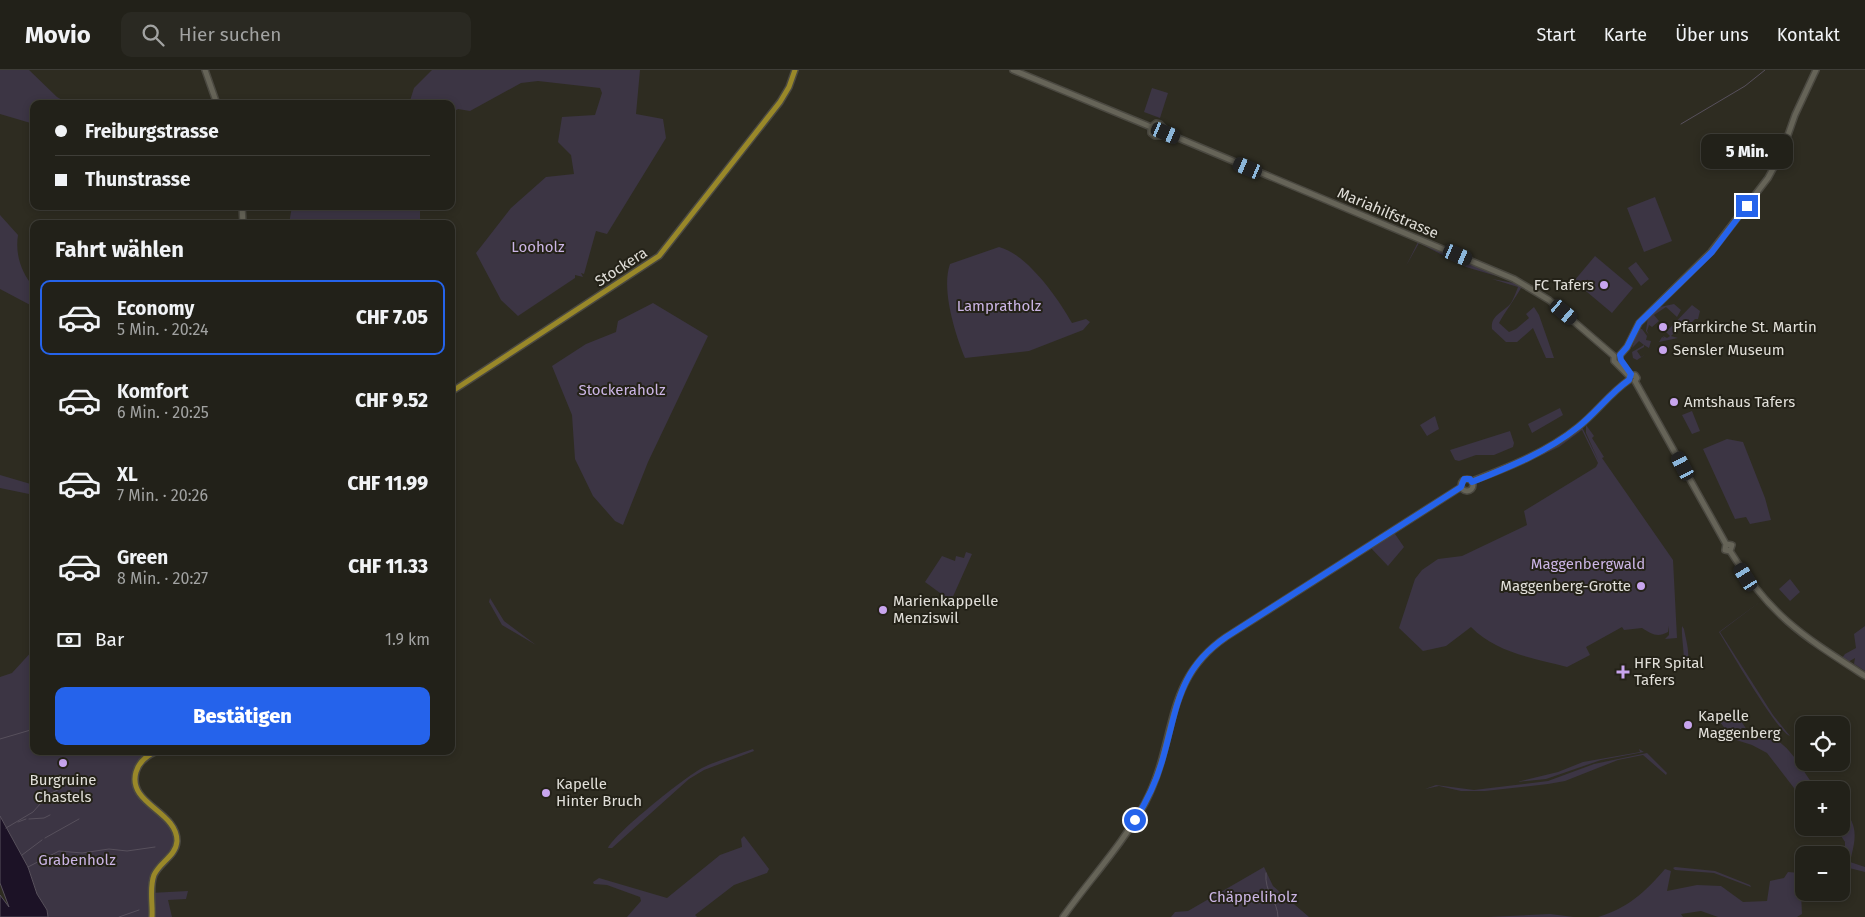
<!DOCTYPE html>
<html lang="de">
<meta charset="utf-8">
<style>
body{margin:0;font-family:"Fira Sans",sans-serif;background:#2a2922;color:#f1f3f6;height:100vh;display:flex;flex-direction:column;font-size:19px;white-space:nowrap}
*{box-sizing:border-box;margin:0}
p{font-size:16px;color:#a2a3a2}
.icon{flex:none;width:28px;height:28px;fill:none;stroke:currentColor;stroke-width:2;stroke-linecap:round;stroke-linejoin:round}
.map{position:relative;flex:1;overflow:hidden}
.drawer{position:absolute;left:30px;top:150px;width:425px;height:535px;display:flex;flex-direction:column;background:#222119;border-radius:10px;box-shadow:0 2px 8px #0003,0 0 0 1px #3f3e38}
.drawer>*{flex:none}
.guide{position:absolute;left:30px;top:30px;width:425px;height:110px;border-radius:10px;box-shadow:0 2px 8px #0003,0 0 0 1px #3f3e38;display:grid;align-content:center;height:110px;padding:0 25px;background:#222119}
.buttons{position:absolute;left:1795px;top:646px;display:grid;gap:10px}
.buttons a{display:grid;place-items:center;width:55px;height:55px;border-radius:10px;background:#222119;box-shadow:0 2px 8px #0003,0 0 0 1px #3f3e38;font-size:25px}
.end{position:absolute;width:22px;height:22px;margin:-11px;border:6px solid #2563eb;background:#fff;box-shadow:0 0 0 2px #fff}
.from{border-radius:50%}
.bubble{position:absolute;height:35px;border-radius:10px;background:#222119;box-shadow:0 2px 8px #0003,0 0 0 1px #3f3e38;font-size:16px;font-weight:800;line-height:35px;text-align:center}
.car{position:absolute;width:15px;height:30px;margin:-15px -8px;border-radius:6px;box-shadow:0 0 4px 1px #0007;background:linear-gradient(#222 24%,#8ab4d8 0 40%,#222 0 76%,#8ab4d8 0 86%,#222 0)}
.guide b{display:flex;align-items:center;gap:18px;height:48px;font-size:19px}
.guide b+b{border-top:1px solid #3f3e38}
.guide i{width:12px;height:12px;background:#f1f3f6}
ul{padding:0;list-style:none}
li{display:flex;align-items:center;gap:15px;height:75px;margin:0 10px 8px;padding:0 15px;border:2px solid transparent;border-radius:10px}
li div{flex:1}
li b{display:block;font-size:19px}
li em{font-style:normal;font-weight:800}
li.selected{border-color:#2563eb}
li>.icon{width:45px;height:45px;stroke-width:1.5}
h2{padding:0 25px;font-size:22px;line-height:60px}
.pay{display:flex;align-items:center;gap:12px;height:55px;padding:0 25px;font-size:19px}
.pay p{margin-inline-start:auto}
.primary-button{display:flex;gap:10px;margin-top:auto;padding:10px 25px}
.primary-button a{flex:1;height:58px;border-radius:10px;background:#2563eb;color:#fff;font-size:20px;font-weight:800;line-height:58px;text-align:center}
header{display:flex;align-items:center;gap:30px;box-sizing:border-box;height:70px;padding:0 25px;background:#222119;border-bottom:1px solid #3f3e38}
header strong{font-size:24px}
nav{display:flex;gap:28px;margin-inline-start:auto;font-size:18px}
.search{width:350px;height:45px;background:#2a2922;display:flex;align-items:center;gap:12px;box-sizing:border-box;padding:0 18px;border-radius:10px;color:#a2a3a2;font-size:19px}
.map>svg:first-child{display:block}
.green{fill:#3c3544}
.water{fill:#1c1226;stroke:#57505c}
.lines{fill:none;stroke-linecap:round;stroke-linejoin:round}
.stream{stroke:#57505c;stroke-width:1}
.secondary-casing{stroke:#4b4941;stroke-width:8}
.primary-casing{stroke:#4b4941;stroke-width:8}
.secondary{stroke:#666458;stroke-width:5}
.primary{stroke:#998829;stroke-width:5}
.route{stroke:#2563eb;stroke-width:6}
.poi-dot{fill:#c8a5ee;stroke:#242218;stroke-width:2}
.labels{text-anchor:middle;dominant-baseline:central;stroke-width:4;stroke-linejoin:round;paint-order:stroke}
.street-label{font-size:15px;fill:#e1dfd9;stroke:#242218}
.park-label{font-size:15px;fill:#cbb5e5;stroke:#242218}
.poi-label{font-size:15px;fill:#e1dfd9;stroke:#242218;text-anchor:start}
</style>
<header>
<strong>Movio</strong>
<div class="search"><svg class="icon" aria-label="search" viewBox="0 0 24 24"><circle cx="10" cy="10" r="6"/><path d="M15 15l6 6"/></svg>Hier suchen</div>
<nav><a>Start</a><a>Karte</a><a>Über uns</a><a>Kontakt</a></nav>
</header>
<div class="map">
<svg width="1865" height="847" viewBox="0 0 1865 847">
<rect width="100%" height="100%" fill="#2e2c21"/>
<path class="green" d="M 0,0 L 29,0 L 57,27 L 69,34 L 34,34 L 34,54 L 0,44 Z
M 432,0 L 640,0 L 636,44 L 663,49 L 666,68 L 607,164 L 596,161 L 584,204 L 581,203 L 583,207 L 575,205 L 575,208 L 518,246 L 501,230 L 476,183 L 511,138 L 546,107 L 574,104 L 571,85 L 558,72 L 562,47 L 595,45 L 602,23 L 600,18 L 538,11 L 521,13 L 470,41 L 458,39 L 451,43 L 451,34 L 409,34 L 414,18 Z
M 1152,18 L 1168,23 L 1160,48 L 1144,42 Z
M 1655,127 L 1672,171 L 1644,182 L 1627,138 Z
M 292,136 L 420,136 L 420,154 L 289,154 Z
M 0,145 L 18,165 C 15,184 21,203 34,217 L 34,237 L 0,219 Z
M 1418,172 L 1510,210 L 1466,197 L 1419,173 L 1406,196 Z
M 999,177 C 1027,184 1058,228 1072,253 L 1086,249 L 1090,252 L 1083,260 L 1029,281 L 965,288 C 955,264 941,219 950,194 Z
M 1595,186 L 1633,218 L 1612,243 L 1574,211 Z
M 1636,192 L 1649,209 L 1641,216 L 1628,198 Z
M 1492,209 L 1514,213 L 1525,219 L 1521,218 C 1514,230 1505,242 1499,253 L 1509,262 L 1516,259 L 1529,248 L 1526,244 L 1534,237 L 1539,245 L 1554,288 L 1546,288 L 1533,258 L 1517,272 L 1506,272 L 1492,259 C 1490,245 1504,242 1511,233 C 1514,228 1516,222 1518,217 Z
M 653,233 L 708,266 L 648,392 L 623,455 L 615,451 L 593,426 L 575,389 L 572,345 L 552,296 L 586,274 L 616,262 L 618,251 Z
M 1674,234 L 1681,240 L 1677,247 L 1666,237 L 1654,245 L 1659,251 L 1652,257 L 1649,255 L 1647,261 L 1649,265 L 1646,261 L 1648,246 L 1660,237 Z
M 1692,235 L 1700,241 L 1698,249 L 1695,249 L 1687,257 L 1682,255 L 1671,266 L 1678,268 L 1659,272 L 1662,267 L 1664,268 L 1663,266 L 1667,268 L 1670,266 L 1666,262 Z
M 1638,259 L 1642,259 L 1647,266 L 1646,270 L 1651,271 L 1649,278 L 1644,275 L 1644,277 L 1637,281 L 1641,287 L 1646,284 L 1637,290 L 1633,288 L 1632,282 L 1644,275 L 1639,271 L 1632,278 Z
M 1560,338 L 1563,345 L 1532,363 L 1528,354 Z
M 1692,341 L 1700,361 L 1692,364 L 1682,345 Z
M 1435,346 L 1439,359 L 1427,366 L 1420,355 Z
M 1586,355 L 1594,366 L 1592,368 L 1604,387 L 1602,388 L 1673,490 L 1677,568 L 1665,569 L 1669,565 L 1669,556 L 1668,562 C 1657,568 1652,564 1642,558 L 1624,560 L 1622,557 L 1586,577 L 1590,585 L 1567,597 C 1534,588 1496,583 1471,557 L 1446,576 L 1423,581 L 1399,558 L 1415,509 L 1422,500 L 1438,489 L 1462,486 L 1527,455 L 1524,441 L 1596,397 L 1598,393 L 1582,360 L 1559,377 L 1525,393 L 1582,357 L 1599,392 L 1586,363 Z
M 1510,361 L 1514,373 L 1513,377 L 1494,385 L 1476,385 L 1459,391 L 1455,390 L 1450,380 Z
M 1727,369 L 1743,372 L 1765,428 L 1771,450 L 1750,454 L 1746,447 L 1735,449 L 1703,379 Z
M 0,405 L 34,415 L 34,425 L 0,418 Z
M 1391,464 L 1395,464 L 1404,477 L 1388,496 L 1370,477 Z
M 966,482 L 972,484 L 951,531 L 925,512 L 942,486 L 955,491 L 956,486 L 964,488 Z
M 1790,509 L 1800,522 L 1790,531 L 1779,519 Z
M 490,528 L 504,551 L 536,575 L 502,555 L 489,532 Z
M 1761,531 L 1720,562 L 1773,645 L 1790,666 C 1777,662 1729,578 1719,562 Z
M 1682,556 L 1684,559 C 1686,571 1693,590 1683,599 C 1686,590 1681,568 1682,556 Z
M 1865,556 L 1865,601 L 1854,594 L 1855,588 L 1848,592 L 1842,588 L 1845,584 L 1856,578 L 1854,564 Z
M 34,579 L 34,681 L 153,681 C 96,714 171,741 174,767 C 176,780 167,784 161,793 C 155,801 153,813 150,823 L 188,821 L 186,829 L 168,830 L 172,847 L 48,847 L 47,840 L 37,824 L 28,797 L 0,746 L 0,607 L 12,603 Z
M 1724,644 L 1739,648 L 1749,663 C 1786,662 1797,694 1817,720 L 1804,720 L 1804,731 L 1767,683 L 1752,675 L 1733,669 L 1720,652 Z
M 753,679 L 754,681 L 704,700 L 689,709 L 612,778 L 608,778 C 615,763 685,707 702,698 C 718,690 737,685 753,679 Z
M 1639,679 L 1644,682 L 1601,690 L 1546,709 L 1517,712 L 1558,702 L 1583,692 L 1640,682 Z
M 1647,683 L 1667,703 L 1666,705 L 1643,685 L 1618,690 L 1565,711 L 1548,714 L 1485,721 L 1461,721 L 1439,716 L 1425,719 L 1436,715 L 1474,720 L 1548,711 L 1594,694 Z
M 1841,736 C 1859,756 1856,767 1850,792 L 1865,797 L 1865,802 L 1849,798 L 1841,801 L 1841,792 L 1845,791 L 1845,772 L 1836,758 L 1841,758 Z
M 1804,742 L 1804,758 L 1817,758 L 1812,765 C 1805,767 1801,765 1797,759 Z
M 744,766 L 769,799 L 767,803 L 734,815 L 695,845 L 697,847 L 627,847 L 641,831 L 640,827 L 607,815 L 594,814 L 593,812 L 599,808 L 667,828 L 720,785 L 742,777 L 741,769 Z
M 1264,797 L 1273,816 L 1309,847 L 1171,847 L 1175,842 L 1188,841 Z
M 1675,797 L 1715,801 L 1750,815 L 1751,817 L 1714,803 L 1675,800 L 1673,798 Z
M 1665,799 L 1671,801 L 1667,821 L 1697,815 L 1721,816 L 1743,832 L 1767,831 L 1770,811 L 1784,808 L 1788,802 L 1800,803 L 1802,844 L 1797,847 L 1718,847 L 1701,841 L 1681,844 L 1683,847 L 1598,847 C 1628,838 1645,822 1665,799 Z
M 1550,844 L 1574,847 L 1488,847 Z"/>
<path class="water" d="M 0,746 L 28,797 L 37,824 L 47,840 L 48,847 L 0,847 L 0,825 L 9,837 L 0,813 Z"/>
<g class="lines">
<path class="stream" d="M 1681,54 L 1745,16 L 1765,0
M 0,669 L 34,659
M 29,749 L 44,748 L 50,745
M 18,752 L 26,749
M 6,758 L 33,742 L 49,724 L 60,719
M 45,768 L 79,749
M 22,785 L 42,770
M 28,797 L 59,781 L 82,783 L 109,779 L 127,781 L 155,777
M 1266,803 C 1264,823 1278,831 1278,847
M 119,847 L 139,840"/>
<g class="secondary-casing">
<path id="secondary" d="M 205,0 L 217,34
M 1013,0 L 1151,57
M 1151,57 L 1151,63 L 1155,66 L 1160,66 L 1164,62
M 1151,57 L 1156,53 L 1160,54 L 1164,58 L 1164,62
M 1164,62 L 1514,209 L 1549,230 L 1614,286
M 242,136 L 243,154
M 1620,285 L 1627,277 L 1639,253 L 1711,182 L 1768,108 L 1782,82 L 1795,45 L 1816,0
M 1614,286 L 1614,291 L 1629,306
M 1629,306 L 1635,305 L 1637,308 L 1635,311
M 1635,311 L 1726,474
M1461 415a6 6 0 1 1 12 0a6 6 0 1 1-12 0Z
M 1472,411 C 1509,397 1547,382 1578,357 C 1596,343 1610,323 1629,310
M 1730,481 L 1732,475 L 1726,474 L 1725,480 L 1730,481 C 1770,546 1803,566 1865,606
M 1063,847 C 1090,809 1123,774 1145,733 C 1178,670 1162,611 1226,567 L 1461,417"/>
</g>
<g class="primary-casing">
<path id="primary" d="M 451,322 L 659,186 L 780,32 L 789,17 L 795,0
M 152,847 C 153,834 149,818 154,805 C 160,792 176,786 177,771 C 177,741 127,734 136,702 C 139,691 148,685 157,681"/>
</g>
<use href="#secondary" class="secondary"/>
<use href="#primary" class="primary"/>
</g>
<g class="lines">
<path class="route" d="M 1135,750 C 1147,731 1157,710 1163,688 C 1178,636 1178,600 1226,567 L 1461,417 L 1464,409 L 1470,409 L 1472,412 C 1509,397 1547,382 1578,357 C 1596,343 1610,323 1629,310 L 1631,304 L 1621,290 L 1620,285 L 1627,277 L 1639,253 L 1712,182 L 1747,136"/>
</g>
<g class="poi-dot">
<circle cx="1604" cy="215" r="5"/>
<circle cx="1663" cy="257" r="5"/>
<circle cx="1663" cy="280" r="5"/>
<circle cx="1674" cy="332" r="5"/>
<circle cx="1641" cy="516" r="5"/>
<circle cx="883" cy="540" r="5"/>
<path d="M1620.5 594.5h5v5h5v5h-5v5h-5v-5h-5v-5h5z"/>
<circle cx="1688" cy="655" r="5"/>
<circle cx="63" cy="693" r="5"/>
<circle cx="546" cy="723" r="5"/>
</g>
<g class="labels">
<g class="street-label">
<text transform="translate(1388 143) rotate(23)">Mariahilfstrasse</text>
<text transform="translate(621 197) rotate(-33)">Stockera</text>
</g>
<g class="park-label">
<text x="538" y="177">Looholz</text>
<text x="999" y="236">Lampratholz</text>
<text x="622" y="320">Stockeraholz</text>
<text x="1588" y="494">Maggenbergwald</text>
<text x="77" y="790">Grabenholz</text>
<text x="1253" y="827">Chäppeliholz</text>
</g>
<g class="poi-label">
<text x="1594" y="215" text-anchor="end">FC Tafers</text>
<text x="1673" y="257">Pfarrkirche St. Martin</text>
<text x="1673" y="280">Sensler Museum</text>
<text x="1684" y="332">Amtshaus Tafers</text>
<text x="1631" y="516" text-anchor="end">Maggenberg-Grotte</text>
<text x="893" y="531">Marienkappelle<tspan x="893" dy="17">Menziswil</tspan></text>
<text x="1634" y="593">HFR Spital<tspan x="1634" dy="17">Tafers</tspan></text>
<text x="1698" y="646">Kapelle<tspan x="1698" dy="17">Maggenberg</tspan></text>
<text x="63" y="710" text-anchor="middle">Burgruine<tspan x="63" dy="17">Chastels</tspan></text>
<text x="556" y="714">Kapelle<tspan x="556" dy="17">Hinter Bruch</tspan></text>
</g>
</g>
</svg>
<div class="buttons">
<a><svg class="icon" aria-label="locate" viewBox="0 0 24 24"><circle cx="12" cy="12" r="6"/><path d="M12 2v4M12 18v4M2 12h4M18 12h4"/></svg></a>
<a>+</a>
<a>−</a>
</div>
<i class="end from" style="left:1135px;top:750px"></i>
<i class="end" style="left:1747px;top:136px"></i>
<div class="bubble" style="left:1701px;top:64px;width:92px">5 Min.</div>
<i class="car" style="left:1166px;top:63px;rotate:113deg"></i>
<i class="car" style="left:1248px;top:98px;rotate:293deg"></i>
<i class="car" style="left:1458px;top:185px;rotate:113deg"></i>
<i class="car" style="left:1564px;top:242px;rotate:130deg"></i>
<i class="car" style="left:1683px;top:396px;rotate:332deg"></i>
<i class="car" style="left:1746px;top:507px;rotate:328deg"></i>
<div class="guide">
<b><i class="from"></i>Freiburgstrasse</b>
<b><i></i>Thunstrasse</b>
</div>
<section class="drawer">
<h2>Fahrt wählen</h2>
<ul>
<li class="selected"><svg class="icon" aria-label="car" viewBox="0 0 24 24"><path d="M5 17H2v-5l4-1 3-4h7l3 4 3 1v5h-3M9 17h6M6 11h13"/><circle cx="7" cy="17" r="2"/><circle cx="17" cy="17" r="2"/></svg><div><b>Economy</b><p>5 Min. · 20:24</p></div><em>CHF 7.05</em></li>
<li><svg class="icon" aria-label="car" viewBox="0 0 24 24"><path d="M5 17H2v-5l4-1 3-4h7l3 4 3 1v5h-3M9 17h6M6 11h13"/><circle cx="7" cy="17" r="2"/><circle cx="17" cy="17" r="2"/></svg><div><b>Komfort</b><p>6 Min. · 20:25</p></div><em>CHF 9.52</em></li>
<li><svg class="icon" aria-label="car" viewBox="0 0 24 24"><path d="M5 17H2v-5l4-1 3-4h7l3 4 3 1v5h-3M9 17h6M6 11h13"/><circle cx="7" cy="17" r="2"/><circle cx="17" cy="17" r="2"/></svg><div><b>XL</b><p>7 Min. · 20:26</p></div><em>CHF 11.99</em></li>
<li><svg class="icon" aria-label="car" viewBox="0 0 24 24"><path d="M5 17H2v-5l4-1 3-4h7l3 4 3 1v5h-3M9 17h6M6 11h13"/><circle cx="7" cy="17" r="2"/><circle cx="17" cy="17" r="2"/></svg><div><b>Green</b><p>8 Min. · 20:27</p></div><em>CHF 11.33</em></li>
</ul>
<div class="pay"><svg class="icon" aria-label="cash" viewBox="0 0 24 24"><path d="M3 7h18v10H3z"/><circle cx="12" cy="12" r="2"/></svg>Bar<p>1.9 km</p></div>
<div class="primary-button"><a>Bestätigen</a></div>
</section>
</div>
